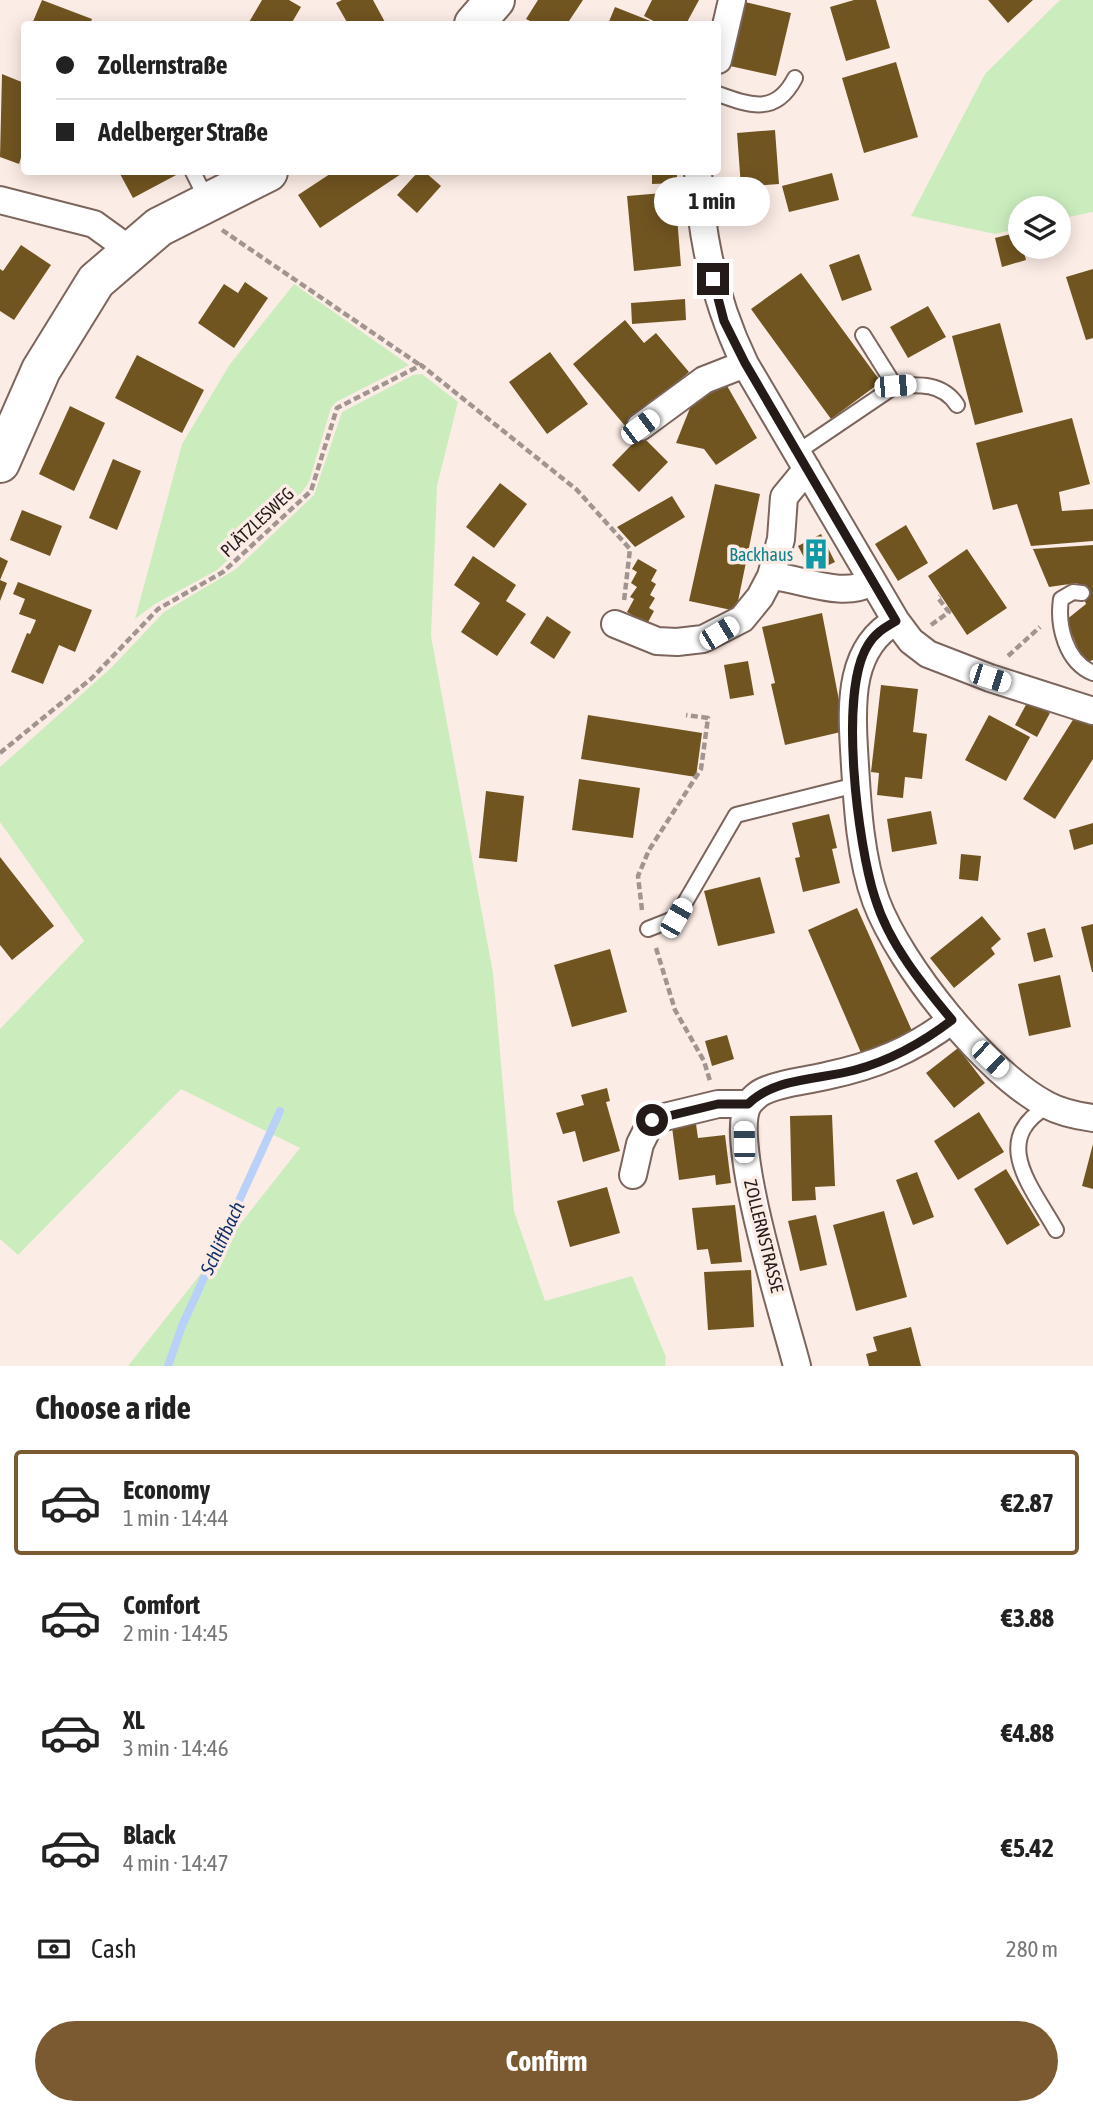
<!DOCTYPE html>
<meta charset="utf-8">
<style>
body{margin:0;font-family:"Asap Condensed",sans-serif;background:#f2f2f2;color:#222;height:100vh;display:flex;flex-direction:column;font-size:26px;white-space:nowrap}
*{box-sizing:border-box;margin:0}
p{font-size:23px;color:#767676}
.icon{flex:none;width:38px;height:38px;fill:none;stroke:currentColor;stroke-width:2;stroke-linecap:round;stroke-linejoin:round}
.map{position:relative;height:1366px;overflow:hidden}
.drawer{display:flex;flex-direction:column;background:#fff;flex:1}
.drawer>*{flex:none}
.hud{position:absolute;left:21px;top:21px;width:700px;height:154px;border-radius:7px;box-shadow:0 4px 18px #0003;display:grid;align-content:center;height:154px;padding:0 35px;background:#fff}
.fabs{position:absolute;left:1008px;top:196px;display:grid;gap:14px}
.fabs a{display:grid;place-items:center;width:63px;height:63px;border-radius:50%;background:#fff;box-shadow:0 4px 18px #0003;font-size:35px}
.end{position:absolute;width:32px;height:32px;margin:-16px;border:9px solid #241b18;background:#fff;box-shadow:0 0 0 4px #fff}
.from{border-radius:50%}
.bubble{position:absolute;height:49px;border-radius:24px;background:#fff;box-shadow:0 4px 18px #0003;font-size:23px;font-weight:700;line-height:49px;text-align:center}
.car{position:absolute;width:21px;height:42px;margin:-21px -10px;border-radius:9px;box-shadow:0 0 5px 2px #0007;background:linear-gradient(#fff 24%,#345 0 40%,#fff 0 76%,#345 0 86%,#fff 0)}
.hud b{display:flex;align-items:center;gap:24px;height:66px;font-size:26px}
.hud b+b{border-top:2px solid #e0e0e0}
.hud i{width:18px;height:18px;background:#222}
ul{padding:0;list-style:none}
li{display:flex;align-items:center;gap:21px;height:105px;margin:0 14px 10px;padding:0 21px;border:4px solid transparent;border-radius:7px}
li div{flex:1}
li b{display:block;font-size:26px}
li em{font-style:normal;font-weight:700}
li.selected{border-color:#7b5a31}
li>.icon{width:63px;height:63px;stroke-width:1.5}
h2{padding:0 35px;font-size:32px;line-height:84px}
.pay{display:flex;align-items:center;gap:18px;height:77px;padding:0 35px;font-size:26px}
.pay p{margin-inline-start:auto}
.action{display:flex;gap:14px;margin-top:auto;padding:14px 35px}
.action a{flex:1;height:80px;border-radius:42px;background:#7b5a31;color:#fff;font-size:28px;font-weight:700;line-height:80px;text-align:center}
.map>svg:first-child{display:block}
.green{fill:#cbedbe}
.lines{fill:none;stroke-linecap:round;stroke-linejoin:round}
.stream{stroke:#b9d0f9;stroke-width:8}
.building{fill:#715521}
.lane-casing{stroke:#7b655c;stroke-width:18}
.street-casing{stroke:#7b655c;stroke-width:30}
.secondary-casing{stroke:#7b655c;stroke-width:42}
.path{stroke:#a29590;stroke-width:4.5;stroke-dasharray:7 3.5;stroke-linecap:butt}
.lane{stroke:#fff;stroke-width:14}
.street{stroke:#fff;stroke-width:26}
.secondary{stroke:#fff;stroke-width:38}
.route{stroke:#241b18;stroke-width:9}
.labels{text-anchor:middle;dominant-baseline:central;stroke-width:7;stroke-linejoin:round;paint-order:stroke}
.street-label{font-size:18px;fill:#241b18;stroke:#fcece6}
.culture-label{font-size:18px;fill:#0d838f;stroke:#fcece6;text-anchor:end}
.water-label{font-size:19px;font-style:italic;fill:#11316a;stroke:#fcece6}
</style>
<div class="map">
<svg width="1093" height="1366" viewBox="0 0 1093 1366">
<rect width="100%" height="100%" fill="#fcece6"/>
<path class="green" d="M 1060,0 L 1093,0 L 1093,212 L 1059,219 L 1059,208 L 1020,208 L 1020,228 L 995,234 L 911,216 L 985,74 Z
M 294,284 L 409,365 L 336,402 L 331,408 L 309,482 L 302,492 L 217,570 L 155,604 L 135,619 L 182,444 L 230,364 Z
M 422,374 L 458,402 L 437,486 L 431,636 L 493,973 L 514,1211 L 545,1301 L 632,1276 L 666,1357 L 665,1366 L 128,1366 L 300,1148 L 181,1089 L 18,1255 L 0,1239 L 0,1029 L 84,941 L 0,822 L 0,767 L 111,668 L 164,612 L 236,569 L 314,495 L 342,412 L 413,375 Z"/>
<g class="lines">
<path class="stream" d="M 168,1366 L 182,1326 L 280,1111"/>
</g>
<path class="building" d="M 42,0 L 92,19 L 90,24 L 32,24 Z
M 262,0 L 289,0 L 301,7 L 291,24 L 248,24 Z
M 342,0 L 373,0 L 386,24 L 348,24 L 336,3 Z
M 538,0 L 583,0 L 567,24 L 536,24 L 526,19 Z
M 652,0 L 699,0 L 686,24 L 659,24 L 644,16 Z
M 854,0 L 876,0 L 890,48 L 846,61 L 830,7 Z
M 988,0 L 1033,0 L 1008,23 Z
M 745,2 L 791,13 L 776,76 L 730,66 Z
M 615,7 L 658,24 L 608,24 Z
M 896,62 L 918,137 L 864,153 L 842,78 Z
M 2,74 L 24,83 L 24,148 L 19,164 L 0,157 Z
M 775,130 L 779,184 L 741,187 L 737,133 Z
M 119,172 L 177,172 L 178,174 L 133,198 Z
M 333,172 L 335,175 L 341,172 L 404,172 L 320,228 L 298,195 Z
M 418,172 L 425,172 L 441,186 L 417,213 L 397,195 Z
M 652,172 L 677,172 L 677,183 L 652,184 Z
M 832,173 L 839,200 L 789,212 L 782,186 Z
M 675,192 L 681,266 L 634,271 L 627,196 Z
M 1019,232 L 1026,260 L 1002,267 L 995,238 Z
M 21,245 L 51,265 L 14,320 L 0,311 L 0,269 L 3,271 Z
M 859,254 L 872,290 L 842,301 L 829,265 Z
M 1093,269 L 1093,338 L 1086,340 L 1066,277 Z
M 801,273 L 881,382 L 831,419 L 751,309 Z
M 245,282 L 268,298 L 234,348 L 198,323 L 224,284 L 238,293 Z
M 685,299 L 686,320 L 632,324 L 631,303 Z
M 928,306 L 946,337 L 908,358 L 890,327 Z
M 625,320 L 644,343 L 656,333 L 689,372 L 626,427 L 573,364 Z
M 1000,323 L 1023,412 L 975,425 L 952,336 Z
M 550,352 L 588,404 L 547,434 L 509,382 Z
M 137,355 L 204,390 L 182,433 L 115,398 Z
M 726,384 L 757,438 L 716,465 L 704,449 L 676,443 L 694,398 Z
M 70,406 L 105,423 L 74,491 L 39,474 Z
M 1072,418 L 1090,484 L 1059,492 L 1062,511 L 1093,509 L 1093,541 L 1031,546 L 1017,504 L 993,510 L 976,443 Z
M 641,435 L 668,462 L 639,492 L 612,465 Z
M 113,459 L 141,471 L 117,530 L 89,518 Z
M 500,483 L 527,504 L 494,548 L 466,527 Z
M 715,484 L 760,494 L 736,611 L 689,601 Z
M 672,496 L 685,517 L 635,547 L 617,527 Z
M 22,510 L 62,526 L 50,556 L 10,540 Z
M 906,525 L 928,563 L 898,581 L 875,544 Z
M 821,534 L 835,562 L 812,573 L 798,546 Z
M 1093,545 L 1093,660 L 1084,663 L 1066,620 L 1086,604 L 1082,593 L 1077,583 L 1049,587 L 1033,549 Z
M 967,549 L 1007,608 L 967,635 L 928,576 Z
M 473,556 L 516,585 L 506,601 L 526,614 L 497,656 L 461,632 L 480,603 L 454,585 Z
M 0,557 L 8,561 L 0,580 L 7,583 L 0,601 Z
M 638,559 L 657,570 L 651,581 L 656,584 L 650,595 L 655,598 L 649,608 L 654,611 L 647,624 L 627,612 L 634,599 L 630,597 L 637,587 L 631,583 L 637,572 L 632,569 Z
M 18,582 L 92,610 L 75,652 L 59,645 L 43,684 L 11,672 L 27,633 L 30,634 L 36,620 L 19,614 L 25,599 L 13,594 Z
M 822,613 L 845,731 L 785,745 L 771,684 L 775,683 L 762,627 Z
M 547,616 L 571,632 L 554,659 L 530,643 Z
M 748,661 L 754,695 L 730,699 L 724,665 Z
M 881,685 L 918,689 L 913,732 L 927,734 L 922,779 L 905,777 L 903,798 L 877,795 L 879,773 L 871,772 Z
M 1028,701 L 1050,713 L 1037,737 L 1015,725 Z
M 588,715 L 702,733 L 696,777 L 581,759 Z
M 989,715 L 1030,737 L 1006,781 L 965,760 Z
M 1076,715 L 1093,726 L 1093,759 L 1055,819 L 1023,799 Z
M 579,779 L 640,788 L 633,838 L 572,830 Z
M 486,791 L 524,796 L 517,862 L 479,858 Z
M 931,811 L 937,844 L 892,852 L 887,819 Z
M 829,814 L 837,848 L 832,849 L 840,883 L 803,892 L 795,858 L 800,857 L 792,823 Z
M 1093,823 L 1093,844 L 1074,850 L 1069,830 Z
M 961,854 L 981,856 L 978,881 L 959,879 Z
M 0,857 L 54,926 L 12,960 L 0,945 Z
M 760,877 L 775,933 L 718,946 L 704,891 Z
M 857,908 L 913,1033 L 862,1055 L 808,930 Z
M 982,916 L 1001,939 L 991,948 L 995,954 L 954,988 L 930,958 Z
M 1093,924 L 1093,972 L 1092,972 L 1081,927 Z
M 1045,928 L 1053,957 L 1034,962 L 1027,933 Z
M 610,949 L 627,1012 L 572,1027 L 554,965 Z
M 1060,975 L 1071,1027 L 1029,1036 L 1018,984 Z
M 727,1035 L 734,1059 L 712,1066 L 705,1041 Z
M 958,1048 L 985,1083 L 954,1108 L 926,1073 Z
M 607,1088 L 610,1101 L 606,1102 L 620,1151 L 583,1162 L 575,1131 L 563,1134 L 556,1113 L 584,1105 L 581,1095 Z
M 979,1112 L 1004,1152 L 958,1180 L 934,1141 Z
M 832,1115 L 835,1186 L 815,1187 L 816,1200 L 792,1201 L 790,1116 Z
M 696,1124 L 698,1138 L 725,1135 L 731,1183 L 716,1185 L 715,1175 L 679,1180 L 672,1127 Z
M 1093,1144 L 1093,1189 L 1082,1186 Z
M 1006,1169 L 1040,1225 L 1007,1245 L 974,1189 Z
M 917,1172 L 934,1217 L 913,1225 L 896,1180 Z
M 607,1187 L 620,1233 L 570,1247 L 557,1201 Z
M 735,1205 L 742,1262 L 711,1264 L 708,1249 L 697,1250 L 692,1208 Z
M 884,1211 L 907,1297 L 856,1311 L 833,1225 Z
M 816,1215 L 827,1265 L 800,1271 L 788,1221 Z
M 751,1270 L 754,1327 L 708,1330 L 704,1272 Z
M 911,1327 L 921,1366 L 869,1366 L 866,1354 L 877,1351 L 873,1337 Z"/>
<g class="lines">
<g class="lane-casing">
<path id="lane" d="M 718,94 C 751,106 776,115 795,78
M 193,172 L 207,200
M 895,386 C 919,384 943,383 957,405
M 796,453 L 895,386 L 863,335
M 1082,593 L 1073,592 L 1061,599 C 1057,626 1066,662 1093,673
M 648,929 L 676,918 L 736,815 L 856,785
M 1048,1106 C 989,1140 1032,1187 1056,1230"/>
</g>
<g class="street-casing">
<path id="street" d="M 718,60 L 732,0
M 698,172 C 701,240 715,302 745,364 L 896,621 L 911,641 L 928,654 L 990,678 L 1093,711
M 0,200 L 94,224 L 130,250
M 640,427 L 704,380 L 745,364
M 771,576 C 804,579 842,599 872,582
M 896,621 C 850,647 851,701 854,749 C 857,798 859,854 876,901 C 900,965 986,1073 1047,1105 C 1060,1112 1078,1116 1093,1118
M 615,624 L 657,641 L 677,642 L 703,639 L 742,619 L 760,597 L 771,576 L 781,539 L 784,497 L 807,469
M 633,1175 L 640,1144 L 652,1120 L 718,1104 L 748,1104
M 797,1366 C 785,1319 728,1141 748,1105 C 751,1100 759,1093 764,1091 C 783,1082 806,1081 826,1076 C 874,1066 913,1050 952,1020"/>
</g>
<g class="secondary-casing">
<path id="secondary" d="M 474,24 L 495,0
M 0,463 L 41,370 L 96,281 L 159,227 L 268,172"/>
</g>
<path class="path" d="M 222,230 L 420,365
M 931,625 L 949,612 L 938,598 L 940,596
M 1008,656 L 1040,627
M 0,753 L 92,678 L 158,609 L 223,572 L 311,491 L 337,408 L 421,365 L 577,490 L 630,549 L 624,601
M 642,910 L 638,876 L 649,850 L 701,769 L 708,718 L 686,715
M 656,948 L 675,1010 L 704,1061 L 710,1081"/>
<use href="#lane" class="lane"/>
<use href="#street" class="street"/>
<use href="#secondary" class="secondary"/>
</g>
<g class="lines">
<path class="route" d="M 652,1120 L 718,1104 L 748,1104 C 776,1077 819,1080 855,1070 C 892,1060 922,1043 952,1020 C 922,984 889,944 875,898 C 858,846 838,692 868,645 C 875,633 884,628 896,621 L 745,363 L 724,321 L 713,279"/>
</g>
<defs>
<g id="building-bare" transform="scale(2.415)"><path d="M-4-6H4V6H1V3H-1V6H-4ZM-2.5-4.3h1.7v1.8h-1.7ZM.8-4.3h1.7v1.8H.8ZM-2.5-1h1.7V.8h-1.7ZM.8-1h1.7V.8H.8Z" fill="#0f9aa8" stroke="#fcece6" stroke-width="2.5" paint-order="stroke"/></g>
</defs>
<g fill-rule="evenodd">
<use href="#building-bare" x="816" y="554"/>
</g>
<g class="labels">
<g class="street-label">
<text transform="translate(257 522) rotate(-43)">PLÄTZLESWEG</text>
<text transform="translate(764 1236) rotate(76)">ZOLLERNSTRASSE</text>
</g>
<g class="culture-label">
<text x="793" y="554">Backhaus</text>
</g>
<g class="water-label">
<text transform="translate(222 1238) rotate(-65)">Schliffbach</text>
</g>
</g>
</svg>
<div class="fabs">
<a><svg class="icon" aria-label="layers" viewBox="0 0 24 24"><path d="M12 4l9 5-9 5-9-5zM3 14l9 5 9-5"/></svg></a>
</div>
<i class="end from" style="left:652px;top:1120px"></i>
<i class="end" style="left:713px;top:279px"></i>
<div class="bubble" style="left:654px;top:177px;width:116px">1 min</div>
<i class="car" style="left:895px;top:386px;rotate:85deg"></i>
<i class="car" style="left:640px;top:427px;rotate:53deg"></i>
<i class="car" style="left:719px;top:633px;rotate:59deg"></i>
<i class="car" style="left:990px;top:678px;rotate:108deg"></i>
<i class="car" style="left:676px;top:918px;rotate:30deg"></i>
<i class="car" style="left:990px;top:1059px;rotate:134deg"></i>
<i class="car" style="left:744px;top:1142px;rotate:359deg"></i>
<div class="hud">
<b><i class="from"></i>Zollernstraße</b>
<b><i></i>Adelberger Straße</b>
</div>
</div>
<section class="drawer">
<h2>Choose a ride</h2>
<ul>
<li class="selected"><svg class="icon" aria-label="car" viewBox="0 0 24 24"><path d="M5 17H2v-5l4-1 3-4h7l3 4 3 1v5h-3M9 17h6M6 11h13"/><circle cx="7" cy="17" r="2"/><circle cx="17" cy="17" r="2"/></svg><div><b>Economy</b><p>1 min · 14:44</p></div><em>€2.87</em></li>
<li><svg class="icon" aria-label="car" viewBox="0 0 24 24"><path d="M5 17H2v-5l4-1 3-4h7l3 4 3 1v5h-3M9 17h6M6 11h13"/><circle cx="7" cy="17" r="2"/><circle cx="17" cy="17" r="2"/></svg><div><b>Comfort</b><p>2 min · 14:45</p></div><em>€3.88</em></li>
<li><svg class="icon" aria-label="car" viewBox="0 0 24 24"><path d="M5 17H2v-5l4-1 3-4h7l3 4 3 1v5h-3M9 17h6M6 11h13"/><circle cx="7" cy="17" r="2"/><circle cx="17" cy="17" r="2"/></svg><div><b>XL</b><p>3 min · 14:46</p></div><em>€4.88</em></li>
<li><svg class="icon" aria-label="car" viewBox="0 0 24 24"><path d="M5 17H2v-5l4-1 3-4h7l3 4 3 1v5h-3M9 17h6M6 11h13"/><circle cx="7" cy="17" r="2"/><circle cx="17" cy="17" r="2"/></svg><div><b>Black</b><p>4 min · 14:47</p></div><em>€5.42</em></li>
</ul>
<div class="pay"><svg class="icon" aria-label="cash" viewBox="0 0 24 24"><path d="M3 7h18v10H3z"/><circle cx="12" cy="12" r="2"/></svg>Cash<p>280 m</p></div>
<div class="action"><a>Confirm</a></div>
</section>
